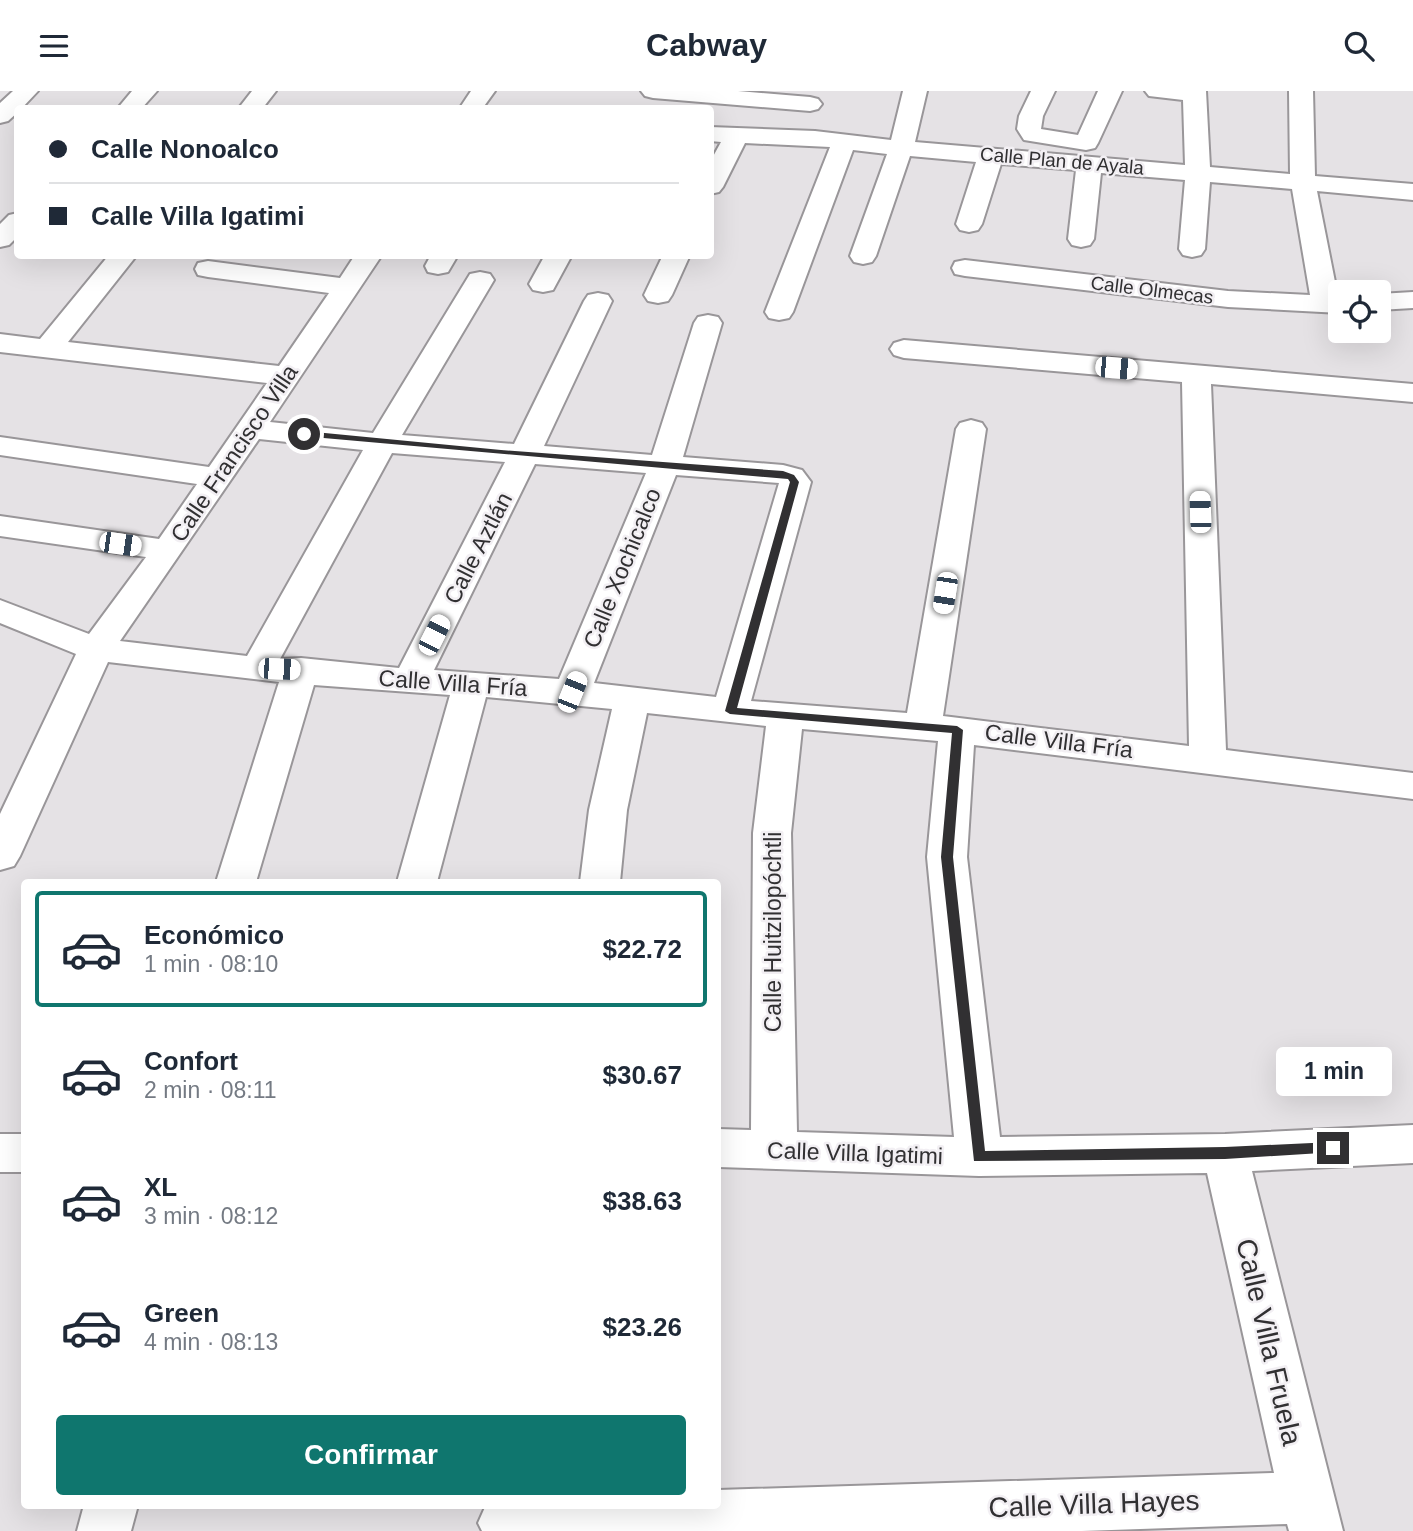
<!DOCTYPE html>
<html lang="es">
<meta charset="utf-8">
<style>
body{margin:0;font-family:Helvetica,sans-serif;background:#f6f6f7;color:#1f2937;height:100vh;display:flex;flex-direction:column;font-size:26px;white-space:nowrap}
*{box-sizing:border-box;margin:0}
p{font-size:23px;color:#747a83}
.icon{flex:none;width:38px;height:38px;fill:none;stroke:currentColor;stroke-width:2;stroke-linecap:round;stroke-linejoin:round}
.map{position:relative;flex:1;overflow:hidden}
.panel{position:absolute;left:21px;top:788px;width:700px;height:630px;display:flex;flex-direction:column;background:#fff;border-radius:7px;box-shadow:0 7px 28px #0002}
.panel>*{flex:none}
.banner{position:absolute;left:14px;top:14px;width:700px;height:154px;border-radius:7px;box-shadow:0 7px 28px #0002;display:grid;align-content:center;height:154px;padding:0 35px;background:#fff}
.fabs{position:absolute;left:1328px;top:189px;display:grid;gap:14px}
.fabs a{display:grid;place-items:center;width:63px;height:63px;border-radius:7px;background:#fff;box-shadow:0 7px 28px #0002;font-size:35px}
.end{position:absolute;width:32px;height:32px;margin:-16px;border:9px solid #313032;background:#fff;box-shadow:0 0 0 4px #fff}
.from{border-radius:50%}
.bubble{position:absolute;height:49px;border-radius:7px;background:#fff;box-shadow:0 7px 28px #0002;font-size:23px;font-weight:700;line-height:49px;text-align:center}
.car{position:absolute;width:21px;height:42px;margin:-21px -10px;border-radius:9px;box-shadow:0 0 5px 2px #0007;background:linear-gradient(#fff 24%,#345 0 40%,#fff 0 76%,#345 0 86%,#fff 0)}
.banner b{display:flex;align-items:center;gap:24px;height:66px;font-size:26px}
.banner b+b{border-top:2px solid #e0e1e3}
.banner i{width:18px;height:18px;background:#1f2937}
ul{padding:12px 0 0;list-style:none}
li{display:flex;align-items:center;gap:21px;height:116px;margin:0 14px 10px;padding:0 21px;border:4px solid transparent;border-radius:7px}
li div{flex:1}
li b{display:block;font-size:26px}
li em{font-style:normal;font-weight:700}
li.active{border-color:#0f766e}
li>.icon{width:63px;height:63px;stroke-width:1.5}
.primary-button{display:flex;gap:14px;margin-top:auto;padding:14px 35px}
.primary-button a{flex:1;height:80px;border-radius:7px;background:#0f766e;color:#fff;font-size:28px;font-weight:700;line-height:80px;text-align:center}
header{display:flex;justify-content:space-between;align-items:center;height:91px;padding:0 35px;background:#fff;font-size:32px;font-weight:700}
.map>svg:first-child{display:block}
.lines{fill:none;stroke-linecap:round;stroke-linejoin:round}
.minor-casing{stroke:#999699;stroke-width:4}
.minor{fill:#fff;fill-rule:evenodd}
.route{fill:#313032}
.labels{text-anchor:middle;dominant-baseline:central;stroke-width:5;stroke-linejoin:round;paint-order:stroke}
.far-street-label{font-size:19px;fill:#313032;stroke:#f2eff3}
.street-label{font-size:23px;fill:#313032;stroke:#f2eff3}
.near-street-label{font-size:28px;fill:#313032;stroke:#f2eff3}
</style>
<header><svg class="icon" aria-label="menu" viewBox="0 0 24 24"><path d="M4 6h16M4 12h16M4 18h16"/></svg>Cabway<svg class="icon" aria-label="search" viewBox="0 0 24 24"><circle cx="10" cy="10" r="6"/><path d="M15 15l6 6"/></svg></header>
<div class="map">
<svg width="1413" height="1440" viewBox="0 0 1413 1440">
<rect width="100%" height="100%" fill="#e5e2e5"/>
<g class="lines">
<g class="minor-casing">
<path id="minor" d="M 13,0 L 38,0 L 21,18 L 18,18 L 18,21 L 8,30 L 0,32 L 0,12 Z
M 132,0 L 157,0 L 141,18 L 117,18 Z
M 252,0 L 276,0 L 262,18 L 238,18 Z
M 471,0 L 495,0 L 482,18 L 459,18 Z
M 641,0 L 738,0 L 810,6 L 818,8 L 822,13 L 818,18 L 810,20 L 653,7 L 645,5 Z
M 903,0 L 927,0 L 915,51 L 1185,74 L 1183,9 L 1149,5 L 1145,0 L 1206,0 L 1210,76 L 1290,83 L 1289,0 L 1313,0 L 1315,85 L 1413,93 L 1413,109 L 1317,100 L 1338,206 L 1340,206 L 1340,222 L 1228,216 L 965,185 L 955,183 L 952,177 L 955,171 L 965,169 L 1228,200 L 1310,204 L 1292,98 L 1210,91 L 1205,158 L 1201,164 L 1192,166 L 1183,164 L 1179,158 L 1185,89 L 1101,82 L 1094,148 L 1090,154 L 1081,156 L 1072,154 L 1068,148 L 1076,79 L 1001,73 L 982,133 L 978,139 L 969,141 L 960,139 L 956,133 L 976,71 L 910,65 L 876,165 L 872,171 L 863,173 L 854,171 L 850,165 L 887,63 L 853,59 L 793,221 L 789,227 L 779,229 L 769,227 L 765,221 L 830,56 L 745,52 L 723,96 L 719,101 L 710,103 L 710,71 L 721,51 L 710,50 L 710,36 L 815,40 L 891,49 Z
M 1031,0 L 1055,0 L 1043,25 L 1041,38 L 1078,44 L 1098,0 L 1122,0 L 1098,52 L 1095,57 L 1086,59 L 1024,49 L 1017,38 L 1019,25 Z
M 18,122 L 18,145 L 9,154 L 0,156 L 0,133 L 9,124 Z
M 109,164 L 137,164 L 68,251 L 279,275 L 329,202 L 208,186 L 198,184 L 195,178 L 198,172 L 208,170 L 340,187 L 355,164 L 382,164 L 270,331 L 373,342 L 470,183 L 480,181 L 490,183 L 494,189 L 402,344 L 514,353 L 584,210 L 588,204 L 598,202 L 608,204 L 612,210 L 544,355 L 652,364 L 694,232 L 698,226 L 708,224 L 718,226 L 722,232 L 683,366 L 783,374 L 802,379 L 811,391 L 751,610 L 907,622 L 956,338 L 960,332 L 971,329 L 982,332 L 986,338 L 943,625 L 1189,655 L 1182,291 L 904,267 L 894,264 L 890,258 L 894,252 L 904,249 L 1413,293 L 1413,311 L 1211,293 L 1226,659 L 1413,682 L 1413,708 L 974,654 L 967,766 L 1000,1046 L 1225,1043 L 1413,1034 L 1413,1072 L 1252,1080 L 1343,1440 L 1289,1440 L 1287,1433 L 1082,1440 L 482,1440 L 478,1432 L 486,1414 L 718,1414 L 718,1399 L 1274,1382 L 1207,1082 L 979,1085 L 718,1076 L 718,1038 L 751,1039 L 753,742 L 766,635 L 647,622 L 627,719 L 620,791 L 580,791 L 589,719 L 612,618 L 486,606 L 437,791 L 397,791 L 450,604 L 314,594 L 256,791 L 216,791 L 279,591 L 108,571 L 20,765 L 14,775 L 0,779 L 0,723 L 76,563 L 0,532 L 0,509 L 89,543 L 146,466 L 0,445 L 0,425 L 159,448 L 197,393 L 0,364 L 0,346 L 209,376 L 267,292 L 0,261 L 0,243 L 40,248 ZM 259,348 L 363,359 L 247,565 L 120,550 ZM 392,362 L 505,371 L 399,577 L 301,567 L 280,568 ZM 535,373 L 646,382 L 559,588 L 434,579 ZM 676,384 L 779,392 L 716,606 L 594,592 ZM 802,638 L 938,650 L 927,766 L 954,1046 L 797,1041 L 791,742 Z
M 431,164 L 458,164 L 448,181 L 438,183 L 428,181 L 425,175 Z
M 545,164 L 572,164 L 553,199 L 543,201 L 533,199 L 529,193 Z
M 663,164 L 690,164 L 672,204 L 668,210 L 658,212 L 648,210 L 644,204 Z
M 1413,201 L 1413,217 L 1379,219 L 1379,203 Z
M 0,1043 L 24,1043 L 24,1081 L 0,1081 Z
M 84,1414 L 138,1414 L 131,1440 L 77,1440 Z"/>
</g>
<use href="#minor" class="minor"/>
</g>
<path class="route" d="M 304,340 L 501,359 L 783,380 L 794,384 L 799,391 L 737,617 L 957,635 L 963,639 L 953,766 L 985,1060 L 1225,1056 L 1333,1051 L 1339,1057 L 1337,1061 L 1225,1068 L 974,1070 L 941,766 L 952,642 L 730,623 L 725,620 L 790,391 L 788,388 L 301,345 L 300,343 Z"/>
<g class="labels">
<g class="far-street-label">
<text transform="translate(1062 70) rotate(5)">Calle Plan de Ayala</text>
<text transform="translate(1152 199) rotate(7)">Calle Olmecas</text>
</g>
<g class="street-label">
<text transform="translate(234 362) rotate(-56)">Calle Francisco Villa</text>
<text transform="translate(478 457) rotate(-63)">Calle Aztlán</text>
<text transform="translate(622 477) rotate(-68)">Calle Xochicalco</text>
<text transform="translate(453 592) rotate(4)">Calle Villa Fría</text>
<text transform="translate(1059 650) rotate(7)">Calle Villa Fría</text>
<text transform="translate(773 841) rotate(-90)">Calle Huitzilopóchtli</text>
<text transform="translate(855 1062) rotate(2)">Calle Villa Igatimi</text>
</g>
<g class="near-street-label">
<text transform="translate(1269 1251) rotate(77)">Calle Villa Fruela</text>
<text transform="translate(1094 1413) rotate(-2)">Calle Villa Hayes</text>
</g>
</g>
</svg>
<div class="fabs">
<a><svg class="icon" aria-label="locate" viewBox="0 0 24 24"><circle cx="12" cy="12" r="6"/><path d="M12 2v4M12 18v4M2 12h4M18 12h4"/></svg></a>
</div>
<i class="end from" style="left:304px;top:343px"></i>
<i class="end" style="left:1333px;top:1057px"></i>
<div class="bubble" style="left:1276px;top:956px;width:116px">1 min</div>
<i class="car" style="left:1116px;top:277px;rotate:95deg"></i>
<i class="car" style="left:1200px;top:421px;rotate:358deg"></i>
<i class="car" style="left:120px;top:453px;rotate:98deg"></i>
<i class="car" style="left:945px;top:502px;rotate:189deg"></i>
<i class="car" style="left:434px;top:544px;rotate:27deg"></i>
<i class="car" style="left:279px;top:578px;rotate:92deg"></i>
<i class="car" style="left:572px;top:601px;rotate:22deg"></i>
<div class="banner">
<b><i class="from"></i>Calle Nonoalco</b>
<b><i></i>Calle Villa Igatimi</b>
</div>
<section class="panel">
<ul>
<li class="active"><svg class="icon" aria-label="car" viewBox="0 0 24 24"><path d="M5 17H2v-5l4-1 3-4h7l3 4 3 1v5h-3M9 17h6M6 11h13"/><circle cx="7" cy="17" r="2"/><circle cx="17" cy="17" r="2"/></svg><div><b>Económico</b><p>1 min · 08:10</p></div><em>$22.72</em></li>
<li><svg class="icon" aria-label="car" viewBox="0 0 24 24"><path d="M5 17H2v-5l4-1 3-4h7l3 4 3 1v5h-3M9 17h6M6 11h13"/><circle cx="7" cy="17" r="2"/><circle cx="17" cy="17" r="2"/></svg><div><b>Confort</b><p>2 min · 08:11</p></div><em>$30.67</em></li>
<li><svg class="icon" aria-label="car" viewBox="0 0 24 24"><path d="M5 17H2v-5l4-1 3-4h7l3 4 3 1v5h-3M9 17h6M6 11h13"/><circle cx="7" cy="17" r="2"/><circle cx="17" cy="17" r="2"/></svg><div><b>XL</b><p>3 min · 08:12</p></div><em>$38.63</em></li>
<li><svg class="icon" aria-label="car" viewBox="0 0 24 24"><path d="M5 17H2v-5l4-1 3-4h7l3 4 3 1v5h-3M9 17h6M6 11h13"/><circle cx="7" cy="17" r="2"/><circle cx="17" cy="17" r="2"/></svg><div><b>Green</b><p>4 min · 08:13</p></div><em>$23.26</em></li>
</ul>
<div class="primary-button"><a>Confirmar</a></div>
</section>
</div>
